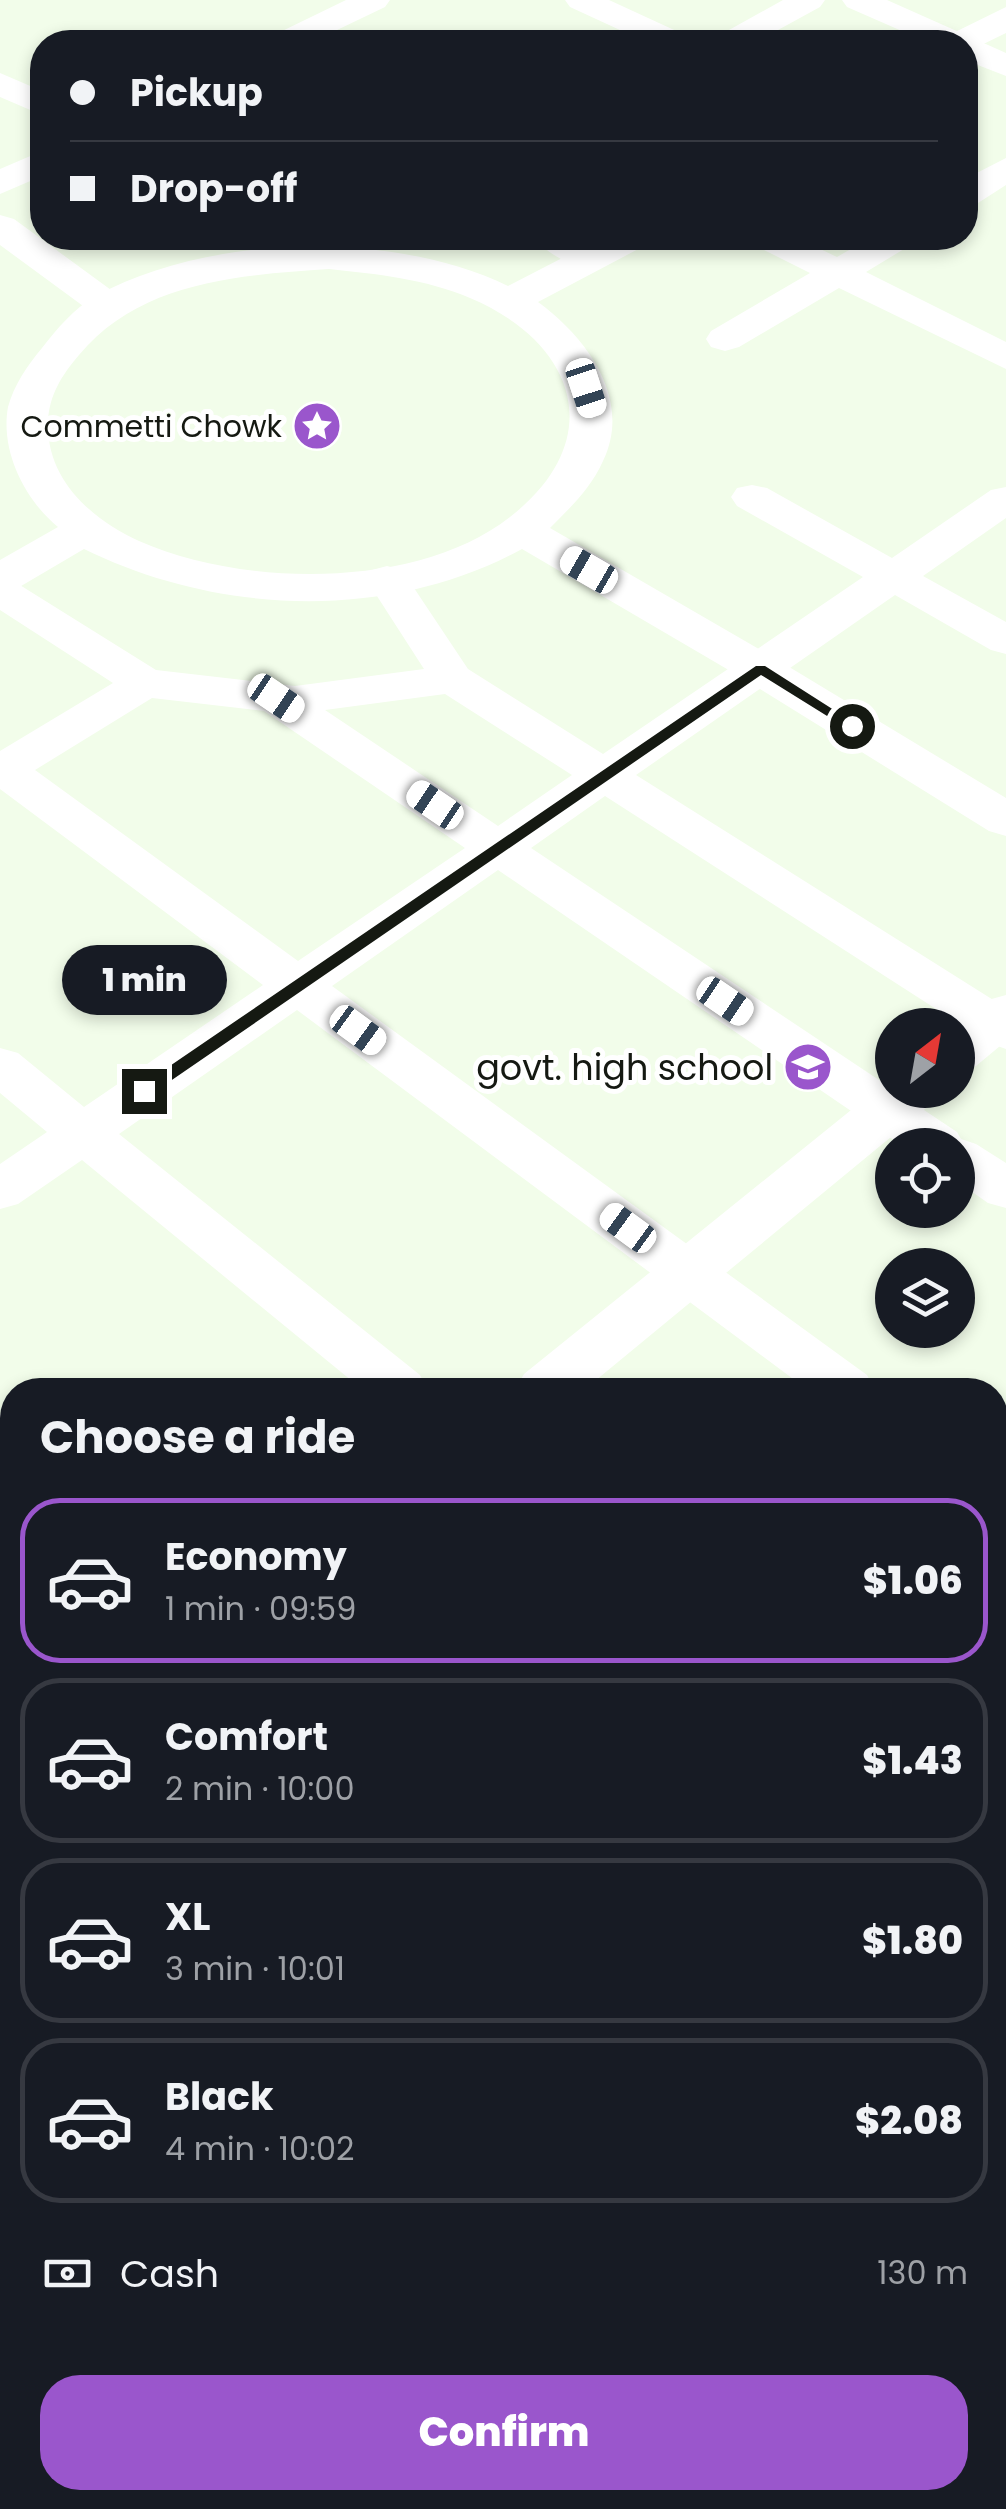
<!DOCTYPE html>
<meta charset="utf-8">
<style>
body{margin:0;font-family:Poppins,sans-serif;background:#242831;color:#f1f3f6;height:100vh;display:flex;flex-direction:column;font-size:38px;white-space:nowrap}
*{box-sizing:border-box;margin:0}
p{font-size:32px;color:#9ea1a6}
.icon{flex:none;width:55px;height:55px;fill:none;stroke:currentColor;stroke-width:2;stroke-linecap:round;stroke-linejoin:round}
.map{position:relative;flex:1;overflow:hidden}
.side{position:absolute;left:0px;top:1378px;width:1008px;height:1132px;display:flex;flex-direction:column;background:#171b24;border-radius:40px 40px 0 0;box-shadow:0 5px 15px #0003}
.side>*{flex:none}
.hud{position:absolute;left:30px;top:30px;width:948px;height:220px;border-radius:40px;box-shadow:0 5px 15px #0003;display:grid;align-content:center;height:220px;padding:0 40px;background:#171b24}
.needle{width:65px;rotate:31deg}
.tools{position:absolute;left:875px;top:1008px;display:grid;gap:20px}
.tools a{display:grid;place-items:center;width:100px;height:100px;border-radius:50%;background:#171b24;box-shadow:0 5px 15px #0003;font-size:50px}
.end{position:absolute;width:45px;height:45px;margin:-22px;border:12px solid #151912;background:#fff;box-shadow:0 0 0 5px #fff}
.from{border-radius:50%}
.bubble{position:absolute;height:70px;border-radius:35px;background:#171b24;box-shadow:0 5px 15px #0003;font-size:32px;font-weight:800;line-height:70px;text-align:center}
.car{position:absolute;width:30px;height:60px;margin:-30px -15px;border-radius:12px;box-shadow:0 0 8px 2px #0007;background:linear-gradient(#fff 24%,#345 0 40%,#fff 0 76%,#345 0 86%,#fff 0)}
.hud b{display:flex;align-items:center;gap:35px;height:95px;font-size:38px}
.hud b+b{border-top:2px solid #363941}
.hud i{width:25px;height:25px;background:#f1f3f6}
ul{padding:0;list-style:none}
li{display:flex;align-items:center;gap:30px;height:165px;margin:0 20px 15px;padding:0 20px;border:5px solid #363941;border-radius:40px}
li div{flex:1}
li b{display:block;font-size:38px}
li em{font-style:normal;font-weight:800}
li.selected{border-color:#9a56cc}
li>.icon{width:90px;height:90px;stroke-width:1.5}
h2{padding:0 40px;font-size:45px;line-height:120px}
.pay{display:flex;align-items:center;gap:25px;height:110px;padding:0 40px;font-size:38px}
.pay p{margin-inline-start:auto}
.action{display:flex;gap:20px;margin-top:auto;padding:20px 40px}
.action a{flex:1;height:115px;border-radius:40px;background:#9a56cc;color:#fff;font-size:40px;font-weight:800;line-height:115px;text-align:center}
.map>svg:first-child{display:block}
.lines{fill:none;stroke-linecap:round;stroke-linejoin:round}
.minor{fill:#fff;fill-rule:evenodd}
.tertiary{fill:#fff;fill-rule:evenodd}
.secondary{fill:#fff;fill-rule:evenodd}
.route{fill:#151912}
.labels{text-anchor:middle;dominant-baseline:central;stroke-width:10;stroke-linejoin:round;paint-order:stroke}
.far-poi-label{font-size:30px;fill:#151912;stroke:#fff;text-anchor:end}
.poi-label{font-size:35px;fill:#151912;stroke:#fff;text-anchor:end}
</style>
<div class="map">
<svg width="1006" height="2509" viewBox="0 0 1006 2509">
<rect width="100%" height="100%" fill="#f2fdea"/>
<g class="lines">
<path class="minor" d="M 346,0 L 390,0 L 385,7 L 312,42 L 269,42 L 274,35 Z
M 565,0 L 609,0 L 685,35 L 690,42 L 646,42 L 570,7 Z
M 783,0 L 825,0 L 820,7 L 756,42 L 715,42 L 720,35 Z
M 842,0 L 887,0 L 1006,53 L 1006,76 L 965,60 L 965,42 L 927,42 L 847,7 Z
M 0,73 L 42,91 L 42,115 L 0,97 Z
M 42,151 L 42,176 L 0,194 L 0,169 Z
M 1006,158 L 1006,185 L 978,203 L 965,206 L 965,179 Z
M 535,238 C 562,236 592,233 609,258 L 603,266 C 581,272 549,257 535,238 Z
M 750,238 L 797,238 L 837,257 L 870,238 L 914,238 L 909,246 L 866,272 L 1006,342 L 1006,369 L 839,288 L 739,347 L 725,351 L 711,347 L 706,339 L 711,331 L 810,273 L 756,246 Z
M 752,485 L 767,488 L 892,558 L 991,490 L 1006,487 L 1006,518 L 923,576 L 1006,622 L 1006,654 L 991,650 L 895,595 L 636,775 L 1006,1008 L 1006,1049 L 989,1043 L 605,796 L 531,848 L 957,1132 L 961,1139 L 976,1144 L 1006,1163 L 1006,1208 L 988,1203 L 958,1182 L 958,1145 L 901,1145 L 498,870 L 332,986 L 867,1375 L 875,1390 L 808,1390 L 297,1010 L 119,1134 L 420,1375 L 428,1390 L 363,1390 L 82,1160 L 18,1204 L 0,1209 L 0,1164 L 47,1132 L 0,1093 L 0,1048 L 18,1053 L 84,1107 L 263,985 L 0,789 L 0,751 L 113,683 L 0,610 L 0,578 L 15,582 L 156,670 L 295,686 L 424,669 L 366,579 L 372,570 L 387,566 L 402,570 L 468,669 L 603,754 L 863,577 L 737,506 L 731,497 L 737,488 ZM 445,694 L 572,775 L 498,826 L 325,710 ZM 152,698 L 264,711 L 465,848 L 298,961 L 35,770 Z
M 0,1414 L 12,1418 L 12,1469 L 0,1465 Z
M 995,1475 L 1006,1479 L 1006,1529 L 995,1525 Z
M 1006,1705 L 1006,1764 L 995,1768 L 995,1709 Z
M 995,1842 L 1006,1846 L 1006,1907 L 995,1903 Z
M 0,1872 L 12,1876 L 12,1940 L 0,1936 Z
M 995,2288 L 1006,2292 L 1006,2366 L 995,2362 Z
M 188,2498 L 267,2498 L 262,2509 L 183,2509 Z
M 554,2498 L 632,2498 L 637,2509 L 559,2509 Z"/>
<path class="tertiary" d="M 0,215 L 14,219 L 122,298 L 128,306 L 122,314 L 108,318 L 94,314 L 0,245 Z
M 1006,995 L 1006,1041 L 976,1066 L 958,1072 L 958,1025 L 988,1000 Z
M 892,1077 L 892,1090 L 938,1090 L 931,1104 L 584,1390 L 515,1390 L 524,1374 Z
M 12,1794 L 12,1857 L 0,1862 L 0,1799 Z
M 0,2310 L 12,2315 L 12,2396 L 0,2391 Z
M 99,2498 L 180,2498 L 184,2509 L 103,2509 Z"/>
<path class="secondary" d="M 1006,7 L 1006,33 L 965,53 L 965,42 L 946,42 L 951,34 Z
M 601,238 L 649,238 L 644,246 L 538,302 C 586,337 633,399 603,461 C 591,488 570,508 550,528 L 776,659 L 1006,798 L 1006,836 L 989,831 L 744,679 L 522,549 C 389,622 218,615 84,549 L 16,589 L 0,593 L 0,560 L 58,527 C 25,500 0,451 8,407 C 14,385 27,366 42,348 C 57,329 74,308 96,296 C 208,234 393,230 508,286 ZM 329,269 C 376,274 426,279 470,298 C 577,343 609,440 510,517 C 417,590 242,587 139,541 C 91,519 46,479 48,422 C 49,395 62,375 79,355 C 140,281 240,275 329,269 Z"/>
</g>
<path class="route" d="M 756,666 L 765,666 L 859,726 L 848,729 L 761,675 L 150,1095 L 139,1095 L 139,1087 Z"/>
<defs>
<g id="sight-disc" transform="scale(2.5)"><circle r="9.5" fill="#9a56cc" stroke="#fff"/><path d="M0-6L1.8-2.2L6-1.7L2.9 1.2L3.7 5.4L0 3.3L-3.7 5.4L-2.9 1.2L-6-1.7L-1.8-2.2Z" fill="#fff"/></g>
<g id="school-disc" transform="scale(2.5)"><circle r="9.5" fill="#9a56cc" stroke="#fff"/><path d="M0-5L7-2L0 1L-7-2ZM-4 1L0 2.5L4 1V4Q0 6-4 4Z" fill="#fff"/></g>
</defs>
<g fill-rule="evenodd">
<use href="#sight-disc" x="317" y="426"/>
<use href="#school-disc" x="808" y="1067"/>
</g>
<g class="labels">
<g class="far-poi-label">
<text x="282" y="426">Commetti Chowk</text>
</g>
<g class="poi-label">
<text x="773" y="1067">govt. high school</text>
</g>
</g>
</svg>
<div class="tools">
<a><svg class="needle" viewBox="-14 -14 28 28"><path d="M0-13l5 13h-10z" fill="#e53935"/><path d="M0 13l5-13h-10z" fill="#9ea1a6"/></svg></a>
<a><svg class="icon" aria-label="locate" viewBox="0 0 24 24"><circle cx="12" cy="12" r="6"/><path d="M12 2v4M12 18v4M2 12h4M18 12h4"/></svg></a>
<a><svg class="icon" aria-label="layers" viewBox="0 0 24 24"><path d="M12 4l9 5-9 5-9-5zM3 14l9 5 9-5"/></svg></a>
</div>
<i class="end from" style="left:852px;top:726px"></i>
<i class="end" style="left:144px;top:1091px"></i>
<div class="bubble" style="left:62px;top:945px;width:165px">1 min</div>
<i class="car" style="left:586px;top:388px;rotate:162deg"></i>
<i class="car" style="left:589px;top:570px;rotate:300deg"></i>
<i class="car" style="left:276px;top:698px;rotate:124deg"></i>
<i class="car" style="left:435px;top:805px;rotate:304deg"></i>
<i class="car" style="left:725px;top:1001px;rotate:124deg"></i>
<i class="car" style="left:358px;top:1030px;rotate:126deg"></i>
<i class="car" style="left:628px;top:1228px;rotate:306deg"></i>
<div class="hud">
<b><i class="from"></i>Pickup</b>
<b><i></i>Drop-off</b>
</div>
<section class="side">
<h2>Choose a ride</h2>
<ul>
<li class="selected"><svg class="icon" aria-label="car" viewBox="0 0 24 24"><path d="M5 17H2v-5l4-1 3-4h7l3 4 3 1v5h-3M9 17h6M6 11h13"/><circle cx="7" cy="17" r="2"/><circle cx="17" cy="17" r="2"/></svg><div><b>Economy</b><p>1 min · 09:59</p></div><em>$1.06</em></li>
<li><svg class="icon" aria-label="car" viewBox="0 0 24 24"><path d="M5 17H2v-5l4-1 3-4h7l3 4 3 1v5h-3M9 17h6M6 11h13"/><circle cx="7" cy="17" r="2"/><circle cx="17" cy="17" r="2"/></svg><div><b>Comfort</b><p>2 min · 10:00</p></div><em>$1.43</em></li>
<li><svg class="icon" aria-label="car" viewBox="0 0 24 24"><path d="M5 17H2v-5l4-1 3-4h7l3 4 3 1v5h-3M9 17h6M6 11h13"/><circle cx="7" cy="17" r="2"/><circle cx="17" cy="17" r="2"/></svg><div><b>XL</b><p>3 min · 10:01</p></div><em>$1.80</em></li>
<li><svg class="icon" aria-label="car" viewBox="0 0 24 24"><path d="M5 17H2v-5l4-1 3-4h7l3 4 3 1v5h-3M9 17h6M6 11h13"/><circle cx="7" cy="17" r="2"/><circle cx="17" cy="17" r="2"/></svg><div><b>Black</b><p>4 min · 10:02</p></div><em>$2.08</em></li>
</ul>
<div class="pay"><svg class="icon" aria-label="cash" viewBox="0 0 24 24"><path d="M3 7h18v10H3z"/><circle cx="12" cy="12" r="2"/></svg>Cash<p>130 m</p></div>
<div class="action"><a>Confirm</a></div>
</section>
</div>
